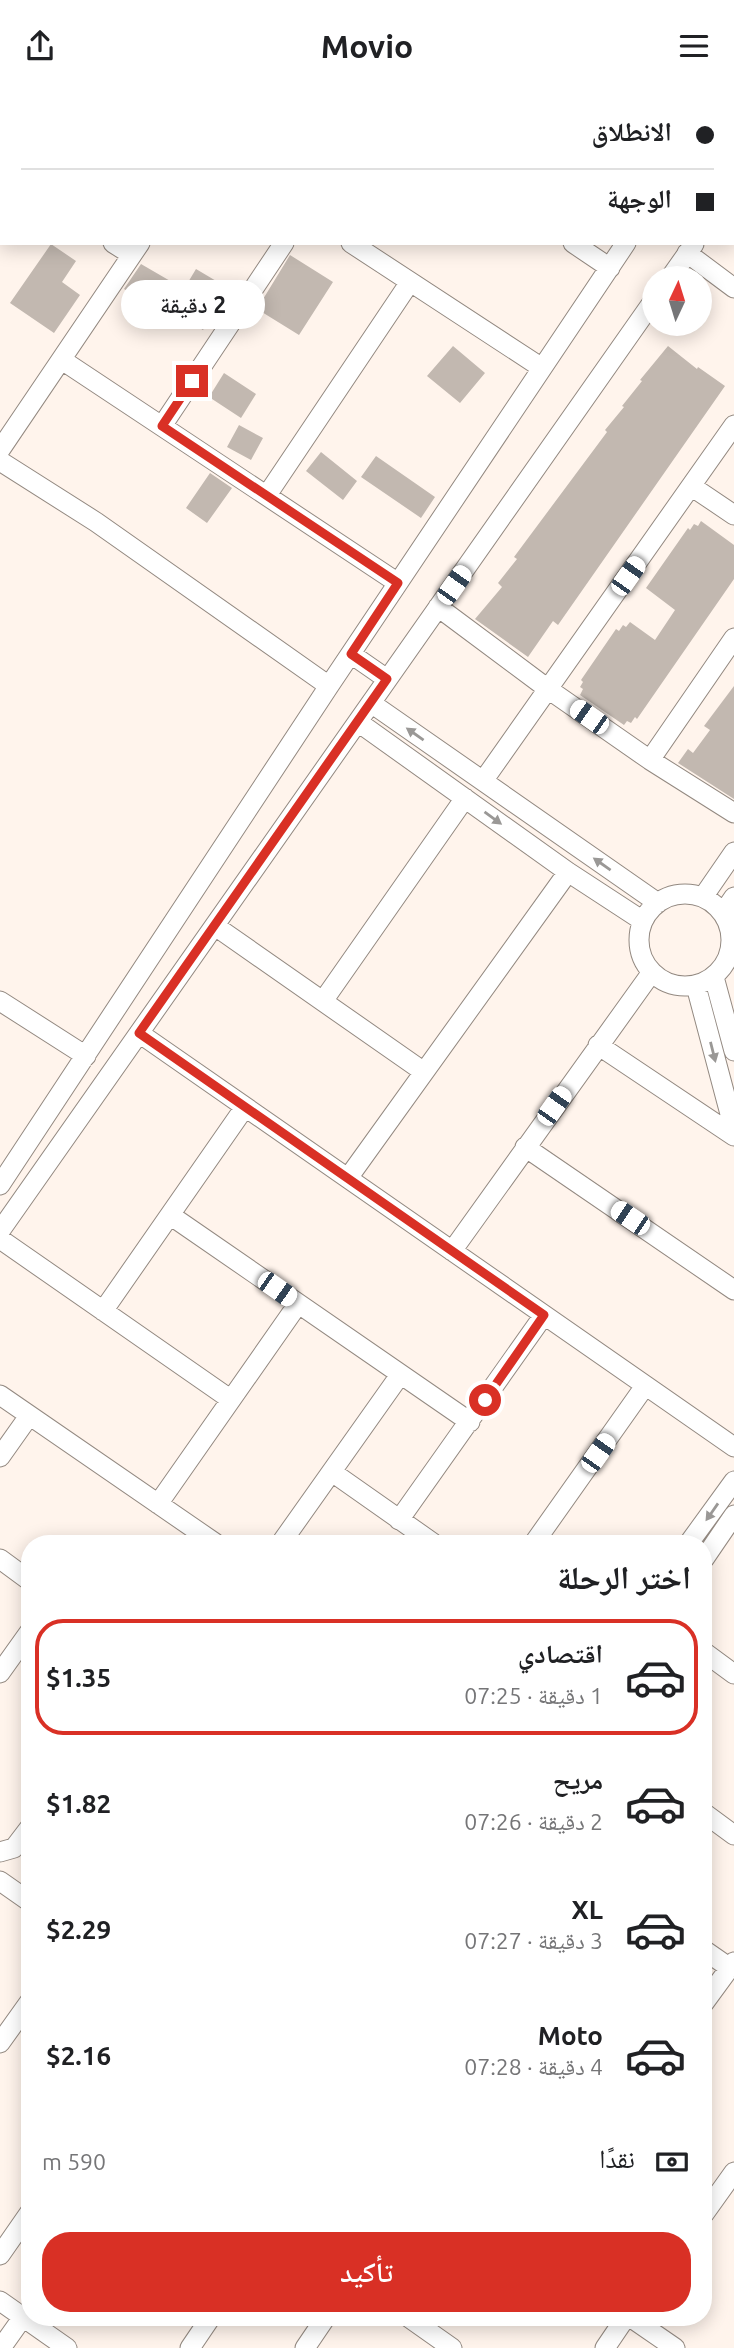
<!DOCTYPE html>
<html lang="ar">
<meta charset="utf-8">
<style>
body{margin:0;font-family:Ubuntu,"Noto Naskh Arabic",sans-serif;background:#f2f2f2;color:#202124;direction:rtl;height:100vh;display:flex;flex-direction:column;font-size:26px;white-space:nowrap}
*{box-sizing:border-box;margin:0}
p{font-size:23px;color:#757577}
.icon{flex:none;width:38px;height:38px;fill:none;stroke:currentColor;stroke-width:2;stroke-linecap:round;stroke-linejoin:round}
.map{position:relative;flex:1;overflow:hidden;direction:ltr}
.sheet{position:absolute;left:21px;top:1444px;width:691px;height:791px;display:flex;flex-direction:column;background:#fff;border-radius:28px;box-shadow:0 4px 18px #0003;direction:rtl}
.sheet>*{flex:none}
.top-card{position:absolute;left:0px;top:0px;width:735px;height:154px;box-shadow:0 4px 18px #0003;direction:rtl;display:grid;align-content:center;height:154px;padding:0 21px;background:#fff}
.needle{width:46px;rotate:4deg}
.controls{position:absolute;left:642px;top:175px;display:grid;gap:14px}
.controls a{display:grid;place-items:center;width:70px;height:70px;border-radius:50%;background:#fff;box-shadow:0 4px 18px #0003;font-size:35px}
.end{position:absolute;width:32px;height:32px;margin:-16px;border:9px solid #d93025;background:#fff;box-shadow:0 0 0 4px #fff}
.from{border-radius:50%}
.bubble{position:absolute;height:49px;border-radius:24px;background:#fff;box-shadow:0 4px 18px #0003;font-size:23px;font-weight:600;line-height:49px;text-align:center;direction:rtl}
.car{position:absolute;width:21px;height:42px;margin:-21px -10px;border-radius:9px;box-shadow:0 0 5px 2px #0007;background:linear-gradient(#fff 24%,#345 0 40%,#fff 0 76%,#345 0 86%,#fff 0)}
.top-card b{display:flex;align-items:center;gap:24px;height:66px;font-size:26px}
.top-card b+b{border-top:2px solid #e0e0e0}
.top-card i{width:18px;height:18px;background:#202124}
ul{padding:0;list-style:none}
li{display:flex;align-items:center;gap:21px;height:116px;margin:0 14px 10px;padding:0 7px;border:4px solid transparent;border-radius:28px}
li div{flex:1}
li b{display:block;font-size:26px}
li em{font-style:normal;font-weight:600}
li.active{border-color:#d93025}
li>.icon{width:63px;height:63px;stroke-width:1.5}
h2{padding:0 21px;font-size:32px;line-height:84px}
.pay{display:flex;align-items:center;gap:18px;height:77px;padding:0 21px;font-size:26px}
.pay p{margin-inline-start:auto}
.button{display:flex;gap:14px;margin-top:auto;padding:14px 21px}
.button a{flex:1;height:80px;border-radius:28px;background:#d93025;color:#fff;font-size:28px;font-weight:600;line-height:80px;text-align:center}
header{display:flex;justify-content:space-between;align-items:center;height:91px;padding:0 21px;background:#fff;font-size:32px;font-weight:600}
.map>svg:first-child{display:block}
.building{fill:#c2b8b0}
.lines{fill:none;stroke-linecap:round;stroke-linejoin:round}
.street-casing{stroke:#938981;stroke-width:21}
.street{stroke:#fff;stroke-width:19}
.oneway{fill:#9a9896}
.route{stroke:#d93025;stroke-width:9}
</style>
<header><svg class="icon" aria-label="menu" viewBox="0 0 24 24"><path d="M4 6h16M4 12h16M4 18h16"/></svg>Movio<svg class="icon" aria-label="share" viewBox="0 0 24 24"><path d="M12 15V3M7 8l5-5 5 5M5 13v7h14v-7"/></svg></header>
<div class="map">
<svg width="734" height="2257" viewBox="0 0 734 2257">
<rect width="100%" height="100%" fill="#fff4ec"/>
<path class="building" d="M 51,153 L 76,170 L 62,191 L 80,204 L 54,242 L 10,212 Z
M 290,164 L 333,191 L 299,244 L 257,218 Z
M 141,173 L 184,198 L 196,178 L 228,197 L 203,239 L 165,216 L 162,221 L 124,198 Z
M 453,255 L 485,282 L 460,312 L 427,285 Z
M 668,255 L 697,278 L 698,276 L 725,295 L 558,534 L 553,530 L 528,566 L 475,528 L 502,496 L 498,492 L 517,468 L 514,466 L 607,341 L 605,339 L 624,316 L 622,315 L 642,290 L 640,289 Z
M 224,282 L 256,303 L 241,327 L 209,306 Z
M 239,334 L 263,347 L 251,369 L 227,356 Z
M 321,361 L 357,390 L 343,409 L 306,380 Z
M 376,365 L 435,406 L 421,427 L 361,386 Z
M 210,382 L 232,397 L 207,432 L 186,417 Z
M 701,430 L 734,454 L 734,488 L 637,628 L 635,626 L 631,632 L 627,630 L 624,634 L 580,604 L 583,598 L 580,596 L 583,591 L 581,589 L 616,538 L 619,540 L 623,534 L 626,536 L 630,531 L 655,549 L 675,519 L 646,497 L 688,437 L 690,439 L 694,433 L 698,435 Z
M 734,595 L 734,708 L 678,672 L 688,658 L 693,662 L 710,639 L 704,635 Z"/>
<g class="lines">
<g class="street-casing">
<path id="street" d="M 119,0 L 121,2
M 344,0 L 346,2
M 241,2 L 242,0
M 388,2 L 389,0
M 555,2 L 556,0
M 727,2 L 728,0
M 0,79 L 2,80
M 733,97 L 734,96
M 113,152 L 132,164
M 351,152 L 542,277
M 573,152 L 610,177
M 687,162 L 734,197
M 670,187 L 694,153
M 62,269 L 398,492
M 162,335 L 284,152
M 0,359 L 140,152
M 0,370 L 96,431 L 329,595
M 691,395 L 734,424
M 267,404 L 410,191
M 438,516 L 548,598 L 650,669 L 734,722
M 351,563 L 387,588
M 371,612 L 658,812
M 358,631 L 568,781 L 643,830
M 650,669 L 734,547
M 483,690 L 734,334
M639 849a46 46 0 1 1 92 0a46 46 0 1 1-92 0Z
M 703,806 L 734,761
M 723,822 L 734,806
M 215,835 L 424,981
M 714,886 L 734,960
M 696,895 L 734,1038
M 0,910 L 86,965
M 323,910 L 465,707
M 139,942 L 734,1356
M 598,954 L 734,1045
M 525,1056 L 734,1199
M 348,1087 L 568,781
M 0,1094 L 329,595 L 626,152
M 170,1124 L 470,1331
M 0,1140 L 654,209
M 0,1148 L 230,1308
M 452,1160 L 652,881
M 103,1220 L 245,1016
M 0,1304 L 215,1452
M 0,1366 L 29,1325
M 332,1381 L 433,1452
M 158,1413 L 298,1213
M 399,1429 L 544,1224
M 281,1452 L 400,1284
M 534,1452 L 645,1295
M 689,1452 L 734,1390
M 0,1468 L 30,1490
M 704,1468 L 734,1424
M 704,1561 L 734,1583
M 0,1582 L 30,1540
M 704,1722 L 734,1744
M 0,1761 L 14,1757 L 30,1736
M 0,1790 L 30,1811
M 704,1859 L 730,1877
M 704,1912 L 734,1871
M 0,1952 L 30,1910
M 704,2123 L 734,2081
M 0,2164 L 30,2121
M 0,2210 L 67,2257
M 408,2226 L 452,2257
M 630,2226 L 675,2257
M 1,2257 L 23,2226
M 190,2257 L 211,2226
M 305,2257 L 326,2226
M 605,2257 L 626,2226"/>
</g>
<use href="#street" class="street"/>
</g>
<defs><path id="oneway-solid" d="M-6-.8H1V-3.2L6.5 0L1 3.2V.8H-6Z" transform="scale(1.75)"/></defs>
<g class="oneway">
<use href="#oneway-solid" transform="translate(415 643) rotate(-145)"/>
<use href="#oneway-solid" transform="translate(493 727) rotate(36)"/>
<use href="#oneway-solid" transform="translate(602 773) rotate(-145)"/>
<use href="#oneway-solid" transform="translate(713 961) rotate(76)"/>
<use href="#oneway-solid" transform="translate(712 1421) rotate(125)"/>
</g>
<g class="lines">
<path class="route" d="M 192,290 L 162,335 L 398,492 L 351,563 L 387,588 L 139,942 L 544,1224 L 485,1309"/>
</g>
</svg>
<div class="controls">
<a><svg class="needle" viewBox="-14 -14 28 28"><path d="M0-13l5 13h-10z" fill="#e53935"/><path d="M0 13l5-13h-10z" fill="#757577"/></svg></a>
</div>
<i class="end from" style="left:485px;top:1309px"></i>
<i class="end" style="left:192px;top:290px"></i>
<div class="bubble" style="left:121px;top:189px;width:144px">2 دقيقة</div>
<i class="car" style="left:628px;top:485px;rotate:35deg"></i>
<i class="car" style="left:454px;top:494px;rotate:35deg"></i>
<i class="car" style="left:589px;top:626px;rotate:305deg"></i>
<i class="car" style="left:554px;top:1015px;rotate:35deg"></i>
<i class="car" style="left:630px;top:1127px;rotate:304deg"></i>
<i class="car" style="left:277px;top:1198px;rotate:125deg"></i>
<i class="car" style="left:598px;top:1362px;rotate:35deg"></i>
<div class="top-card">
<b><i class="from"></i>الانطلاق</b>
<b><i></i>الوجهة</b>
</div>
<section class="sheet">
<h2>اختر الرحلة</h2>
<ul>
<li class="active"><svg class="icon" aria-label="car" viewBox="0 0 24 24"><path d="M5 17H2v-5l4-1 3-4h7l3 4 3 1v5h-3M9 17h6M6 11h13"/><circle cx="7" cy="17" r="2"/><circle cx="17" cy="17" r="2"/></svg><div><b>اقتصادي</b><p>1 دقيقة · 07:25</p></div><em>$1.35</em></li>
<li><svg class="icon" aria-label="car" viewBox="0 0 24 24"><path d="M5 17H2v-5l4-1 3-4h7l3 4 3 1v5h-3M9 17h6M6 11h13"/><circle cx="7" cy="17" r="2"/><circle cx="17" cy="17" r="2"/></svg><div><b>مريح</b><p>2 دقيقة · 07:26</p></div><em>$1.82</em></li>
<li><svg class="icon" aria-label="car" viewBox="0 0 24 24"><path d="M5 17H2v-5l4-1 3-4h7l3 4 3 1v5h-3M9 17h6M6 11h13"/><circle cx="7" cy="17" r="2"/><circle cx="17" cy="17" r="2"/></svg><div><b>XL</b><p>3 دقيقة · 07:27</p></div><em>$2.29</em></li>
<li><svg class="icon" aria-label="car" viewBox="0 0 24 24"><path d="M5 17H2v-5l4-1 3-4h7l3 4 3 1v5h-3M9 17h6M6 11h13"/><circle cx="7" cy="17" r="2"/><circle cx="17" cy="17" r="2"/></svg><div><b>Moto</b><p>4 دقيقة · 07:28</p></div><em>$2.16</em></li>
</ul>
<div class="pay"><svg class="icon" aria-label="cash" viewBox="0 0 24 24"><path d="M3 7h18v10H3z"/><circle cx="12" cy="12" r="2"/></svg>نقدًا<p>590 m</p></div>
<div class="button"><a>تأكيد</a></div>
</section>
</div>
